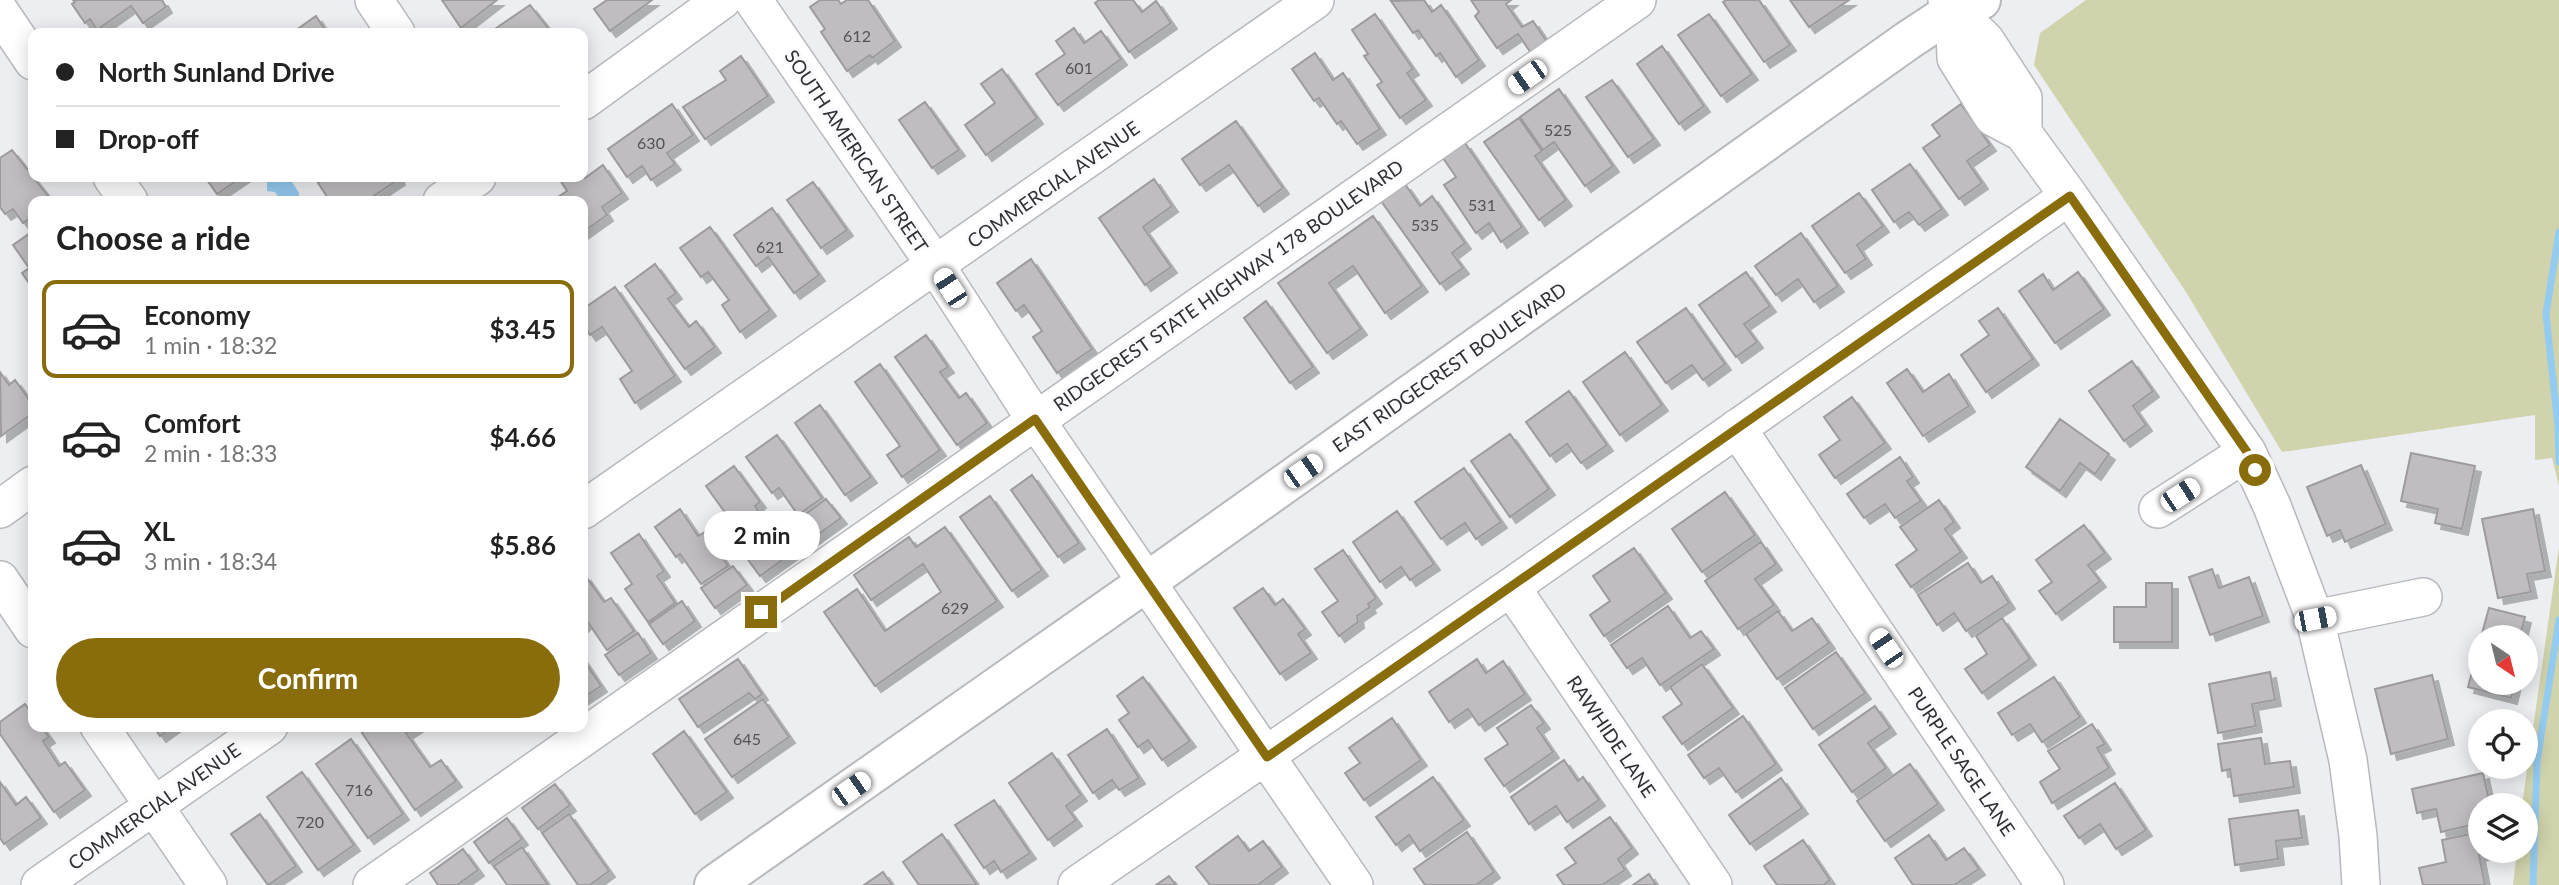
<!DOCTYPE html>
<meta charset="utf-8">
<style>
body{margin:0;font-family:Lato,sans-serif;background:#f6f6f6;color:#222;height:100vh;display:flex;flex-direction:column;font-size:26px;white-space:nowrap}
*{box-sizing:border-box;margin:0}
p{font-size:23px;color:#767676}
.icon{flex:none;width:38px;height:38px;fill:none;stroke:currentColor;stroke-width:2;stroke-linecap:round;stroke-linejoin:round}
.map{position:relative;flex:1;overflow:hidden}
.sheet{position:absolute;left:28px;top:196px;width:560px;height:536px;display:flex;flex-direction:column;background:#fff;border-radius:14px;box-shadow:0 4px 18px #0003}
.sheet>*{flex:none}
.guide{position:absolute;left:28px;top:28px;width:560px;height:154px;border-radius:14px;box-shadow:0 4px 18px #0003;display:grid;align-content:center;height:154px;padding:0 28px;background:#fff}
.needle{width:46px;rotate:145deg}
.buttons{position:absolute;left:2468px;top:625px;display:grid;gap:14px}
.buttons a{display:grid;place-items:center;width:70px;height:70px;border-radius:50%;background:#fff;box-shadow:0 4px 18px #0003;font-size:35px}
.end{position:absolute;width:32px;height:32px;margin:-16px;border:9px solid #896d0d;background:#fff;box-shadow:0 0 0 4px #fff}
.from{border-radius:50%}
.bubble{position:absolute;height:49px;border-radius:24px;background:#fff;box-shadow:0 4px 18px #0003;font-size:23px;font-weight:700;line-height:49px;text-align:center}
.car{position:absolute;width:21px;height:42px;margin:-21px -10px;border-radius:9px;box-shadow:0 0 5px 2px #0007;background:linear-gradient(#fff 24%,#345 0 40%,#fff 0 76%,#345 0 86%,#fff 0)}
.guide b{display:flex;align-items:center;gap:24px;height:66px;font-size:26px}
.guide b+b{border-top:2px solid #e0e0e0}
.guide i{width:18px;height:18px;background:#222}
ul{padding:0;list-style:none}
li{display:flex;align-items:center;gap:21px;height:98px;margin:0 14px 10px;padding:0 14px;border:4px solid transparent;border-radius:14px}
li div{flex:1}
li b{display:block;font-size:26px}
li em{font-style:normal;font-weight:700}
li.current{border-color:#896d0d}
li>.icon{width:63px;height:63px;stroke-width:1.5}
h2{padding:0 28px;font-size:32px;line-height:84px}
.cta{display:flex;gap:14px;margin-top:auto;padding:14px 28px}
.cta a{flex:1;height:80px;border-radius:42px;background:#896d0d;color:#fff;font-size:28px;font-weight:700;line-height:80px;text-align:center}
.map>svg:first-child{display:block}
.green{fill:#d1d3ad}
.water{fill:#94cbf1}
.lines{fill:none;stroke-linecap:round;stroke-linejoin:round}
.stream{stroke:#94cbf1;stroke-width:7}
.building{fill:#c0bdc1;stroke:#9d9b9e;stroke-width:2;filter:url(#shadow)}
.minor-casing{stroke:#b8b9bc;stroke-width:40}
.major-casing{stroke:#b8b9bc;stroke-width:42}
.minor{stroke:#fff;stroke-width:37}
.major{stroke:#fff;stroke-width:38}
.route{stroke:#896d0d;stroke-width:9}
.labels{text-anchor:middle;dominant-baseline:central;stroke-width:6;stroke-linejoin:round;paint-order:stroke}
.number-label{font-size:16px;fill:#535355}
.street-label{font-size:19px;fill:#2f3031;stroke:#fbfbff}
</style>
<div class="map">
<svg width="2559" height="885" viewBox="0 0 2559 885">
<defs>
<filter id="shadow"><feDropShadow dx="6" dy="6" stdDeviation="0" flood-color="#0004"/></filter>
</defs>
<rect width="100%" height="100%" fill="#edeef1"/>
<path class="green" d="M 2086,0 L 2559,0 L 2559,486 L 2552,458 L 2535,460 L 2535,415 L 2282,452 L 2186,292 L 2034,65 L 2040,33 Z
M 2559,547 L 2559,885 L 2513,885 L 2517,851 L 2525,850 L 2525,805 L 2522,805 Z"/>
<path class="water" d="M 272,177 L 289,177 L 299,193 L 299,201 L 281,201 L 275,192 L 267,191 L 267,180 Z"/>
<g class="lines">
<path class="stream" d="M 2559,232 L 2546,314 L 2558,427 L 2559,462
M 2533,885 L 2537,762 L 2559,620"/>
</g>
<path class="building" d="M 73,0 L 162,0 L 166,7 L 143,23 L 131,6 L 97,30 L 90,19 L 85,23 L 72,4 L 75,2 Z
M 442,0 L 497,0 L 461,28 Z
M 607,0 L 652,0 L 610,31 L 594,9 Z
M 820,0 L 838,0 L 841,4 L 847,0 L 868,0 L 895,41 L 872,58 L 870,55 L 847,71 L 821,32 L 825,29 L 810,7 Z
M 1099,0 L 1133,0 L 1142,12 L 1156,1 L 1171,23 L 1129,52 L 1095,3 Z
M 1424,0 L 1432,12 L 1441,5 L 1479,60 L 1456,77 L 1440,53 L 1436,56 L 1418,30 L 1413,33 L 1391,1 Z
M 1471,0 L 1511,0 L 1506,4 L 1522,27 L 1533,21 L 1547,42 L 1531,53 L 1518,34 L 1497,48 L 1475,16 L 1479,12 Z
M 1726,0 L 1759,0 L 1790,45 L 1764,62 L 1723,2 Z
M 1790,0 L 1849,0 L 1809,27 Z
M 530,5 L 552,33 L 489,33 Z
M 1375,14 L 1413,69 L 1407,73 L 1426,100 L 1400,118 L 1377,85 L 1382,82 L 1364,56 L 1368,54 L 1352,30 Z
M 1709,14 L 1752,74 L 1721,96 L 1678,35 Z
M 316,16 L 327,33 L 292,33 Z
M 1074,28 L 1084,43 L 1101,31 L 1121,59 L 1058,105 L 1036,74 L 1065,54 L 1056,41 Z
M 1662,46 L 1704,106 L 1679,124 L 1637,64 Z
M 1315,53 L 1333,80 L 1343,73 L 1380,129 L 1357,144 L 1341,121 L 1337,124 L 1319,98 L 1314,101 L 1292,69 Z
M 741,56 L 768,96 L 705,139 L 683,107 L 726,80 L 720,71 Z
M 1002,69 L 1037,118 L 986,155 L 965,125 L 995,103 L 981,84 Z
M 1612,80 L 1654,139 L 1628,157 L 1586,97 Z
M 1559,89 L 1613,166 L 1585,186 L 1554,142 L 1543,150 L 1520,117 Z
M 925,102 L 959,150 L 932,168 L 899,120 Z
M 672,104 L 693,135 L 667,153 L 675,164 L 651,180 L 642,166 L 627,177 L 608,149 Z
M 1961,104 L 1990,145 L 1967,161 L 1982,183 L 1959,199 L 1923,148 L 1940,136 L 1932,125 Z
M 1519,118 L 1542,151 L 1535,156 L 1566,200 L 1539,220 L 1484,142 Z
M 1236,121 L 1283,188 L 1258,206 L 1229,165 L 1200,185 L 1182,159 Z
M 1465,143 L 1522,227 L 1501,242 L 1489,223 L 1476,233 L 1444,185 L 1456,177 L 1443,158 Z
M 12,150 L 52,201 L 33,201 L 33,216 L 23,223 L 13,209 L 5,214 L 0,207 L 0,158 Z
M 1910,164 L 1942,209 L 1919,225 L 1909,212 L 1894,222 L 1872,190 Z
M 603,165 L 622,193 L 602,207 L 607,215 L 583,232 L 583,201 L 552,201 L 567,191 L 560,180 L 565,177 L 583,177 L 583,175 L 585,178 Z
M 205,177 L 242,177 L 217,194 Z
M 326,177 L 398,177 L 399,179 L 366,201 L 330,201 L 318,183 Z
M 1154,179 L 1172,206 L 1143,227 L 1171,267 L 1145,285 L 1099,218 Z
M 813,182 L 847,230 L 821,248 L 787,200 Z
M 1405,184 L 1420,206 L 1432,196 L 1465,243 L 1452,253 L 1463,268 L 1440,284 L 1381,201 Z
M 1859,193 L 1883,226 L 1857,245 L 1866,259 L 1845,273 L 1812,226 Z
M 772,208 L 819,275 L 794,293 L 768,257 L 756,266 L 734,235 Z
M 1373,216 L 1422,286 L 1385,313 L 1353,266 L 1329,283 L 1361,329 L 1327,353 L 1278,283 Z
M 710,227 L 770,310 L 740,332 L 722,305 L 729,300 L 708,272 L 701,277 L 680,248 Z
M 33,231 L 33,289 L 22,273 L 29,268 L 13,245 Z
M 1801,233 L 1838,286 L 1814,302 L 1798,279 L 1776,295 L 1755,266 Z
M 1031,259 L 1092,349 L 1057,373 L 1033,337 L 1042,331 L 1024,305 L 1016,311 L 997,283 Z
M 655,264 L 676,293 L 668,299 L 689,327 L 696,321 L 715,347 L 685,369 L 625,286 Z
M 1746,272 L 1770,306 L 1744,324 L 1757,342 L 1736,357 L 1699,305 Z
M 2078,272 L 2104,309 L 2055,343 L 2019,291 L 2043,274 L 2053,290 Z
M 615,287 L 675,376 L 635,403 L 620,379 L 632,371 L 602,327 L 590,335 L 583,325 L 583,309 Z
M 1266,301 L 1313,367 L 1290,383 L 1244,318 Z
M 1686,308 L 1725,364 L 1703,380 L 1692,365 L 1666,383 L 1637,342 Z
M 1998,308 L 2033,359 L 1986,392 L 1961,355 L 1989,335 L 1979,321 Z
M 926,335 L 948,367 L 940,372 L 959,398 L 966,393 L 987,423 L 957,445 L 895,357 Z
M 1625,352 L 1662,405 L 1620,435 L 1583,382 Z
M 2132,361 L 2153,391 L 2133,406 L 2146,425 L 2124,441 L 2089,391 Z
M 880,364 L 940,450 L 902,477 L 887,455 L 900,446 L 855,382 Z
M 1907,369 L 1923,392 L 1949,374 L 1969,406 L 1923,436 L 1887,383 Z
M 0,372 L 9,385 L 15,380 L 33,405 L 33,413 L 1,436 Z
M 1569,391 L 1607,445 L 1581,463 L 1567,444 L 1550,456 L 1526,422 Z
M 1852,397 L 1885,443 L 1835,478 L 1819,455 L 1840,440 L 1824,417 Z
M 820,405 L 871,477 L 845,495 L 795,423 Z
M 2060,419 L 2109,454 L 2095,474 L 2080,463 L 2060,491 L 2026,467 Z
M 1510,434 L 1549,489 L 1510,517 L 1471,461 Z
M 777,435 L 822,498 L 798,515 L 779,488 L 772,493 L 746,457 Z
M 2411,453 L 2475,466 L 2462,529 L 2435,523 L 2438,509 L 2401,501 Z
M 1900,457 L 1913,477 L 1907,481 L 1921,501 L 1895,518 L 1885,504 L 1864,518 L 1847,494 Z
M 2361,465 L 2386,524 L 2345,542 L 2340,530 L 2327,536 L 2307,487 Z
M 734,466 L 760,502 L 755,506 L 772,530 L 749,546 L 706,486 Z
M 1464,468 L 1501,522 L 1476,539 L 1465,523 L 1441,539 L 1415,502 Z
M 1032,475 L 1079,543 L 1058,557 L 1011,490 Z
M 1725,492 L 1755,535 L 1702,572 L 1672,529 Z
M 990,496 L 1042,570 L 1012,591 L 960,517 Z
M 826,499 L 841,518 L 809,541 L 795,522 Z
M 1939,500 L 1954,522 L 1945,529 L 1961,552 L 1911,587 L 1896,565 L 1917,550 L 1900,527 Z
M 680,509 L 698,536 L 705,532 L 728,566 L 701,584 L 680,554 L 676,557 L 655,527 Z
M 2533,509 L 2545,571 L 2527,574 L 2531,592 L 2498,598 L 2482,519 Z
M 1397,511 L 1434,564 L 1410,580 L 1401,567 L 1380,582 L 1353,542 Z
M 2084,525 L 2105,553 L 2088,565 L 2100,581 L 2056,614 L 2039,591 L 2052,582 L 2036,560 Z
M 945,527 L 997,601 L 875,686 L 824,612 L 857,589 L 885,631 L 941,592 L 923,564 L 871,600 L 854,575 L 909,537 L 916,547 Z
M 639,534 L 664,571 L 657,576 L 675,603 L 648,622 L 625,589 L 632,584 L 611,553 Z
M 778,534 L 792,553 L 760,576 L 746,557 Z
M 1761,542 L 1776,564 L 1755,579 L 1774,605 L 1738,629 L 1705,581 Z
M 1634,548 L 1666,593 L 1604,636 L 1590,615 L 1610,601 L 1593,576 Z
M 1343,550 L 1376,598 L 1368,604 L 1370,607 L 1357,616 L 1358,622 L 1339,636 L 1322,612 L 1338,601 L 1315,569 Z
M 1968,563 L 1981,583 L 1992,576 L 2009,603 L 1966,631 L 1954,613 L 1937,625 L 1918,595 Z
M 733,566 L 747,585 L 715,608 L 701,588 Z
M 2212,569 L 2219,588 L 2249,577 L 2263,616 L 2210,635 L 2189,577 Z
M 585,575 L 604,602 L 611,598 L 634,631 L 607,650 L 587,621 L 583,625 L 583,577 Z
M 2146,583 L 2172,583 L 2172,642 L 2114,642 L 2114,607 L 2146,607 Z
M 1263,588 L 1275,605 L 1283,599 L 1305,629 L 1298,634 L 1311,653 L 1280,674 L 1234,608 Z
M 682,601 L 695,621 L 663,644 L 649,624 Z
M 1668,606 L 1690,638 L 1701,631 L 1714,649 L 1660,685 L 1642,658 L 1627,668 L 1611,645 Z
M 2489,608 L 2525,617 L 2520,637 L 2481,637 Z
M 1778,611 L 1792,631 L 1812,618 L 1829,643 L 1777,679 L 1746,634 Z
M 2002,618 L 2030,659 L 1982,693 L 1965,669 L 1987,654 L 1976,636 Z
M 638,633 L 651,653 L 619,675 L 605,655 Z
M 2480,642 L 2480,682 L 2515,682 L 2511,698 L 2468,687 Z
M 1836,652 L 1865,693 L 1813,729 L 1785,688 Z
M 583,659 L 601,686 L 583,698 Z
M 738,659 L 762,694 L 755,699 L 749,693 L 698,727 L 679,699 Z
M 1477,659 L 1486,673 L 1503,661 L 1525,694 L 1479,725 L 1468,709 L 1449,722 L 1429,692 Z
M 1702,664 L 1733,708 L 1682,744 L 1663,717 L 1682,704 L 1670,687 Z
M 2270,672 L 2275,700 L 2252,704 L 2256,726 L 2218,733 L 2209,684 Z
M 2432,675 L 2448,739 L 2391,754 L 2375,689 Z
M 1143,677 L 1190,741 L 1162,760 L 1148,740 L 1138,747 L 1119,720 L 1129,713 L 1117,696 Z
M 2054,677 L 2080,717 L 2042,742 L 2030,724 L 2012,735 L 1998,713 Z
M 763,699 L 789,737 L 732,777 L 705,739 Z
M 25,704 L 33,715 L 33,726 L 41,726 L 49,737 L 43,741 L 59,766 L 65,762 L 85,790 L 54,812 L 0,734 L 0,722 Z
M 1531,705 L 1544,723 L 1537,728 L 1553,752 L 1504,786 L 1485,759 L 1508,744 L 1497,728 Z
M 1875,706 L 1890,728 L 1868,743 L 1886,768 L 1852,792 L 1819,745 Z
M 1743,716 L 1776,764 L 1736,792 L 1719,768 L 1704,778 L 1688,755 Z
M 1392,718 L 1421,760 L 1364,800 L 1345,773 L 1360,763 L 1349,748 Z
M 2092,724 L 2105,744 L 2097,748 L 2109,768 L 2052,803 L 2040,782 L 2060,769 L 2048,751 Z
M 153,726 L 174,726 L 160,736 Z
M 371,726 L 417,726 L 406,733 L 430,767 L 441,760 L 456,781 L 415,810 L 362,733 Z
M 1107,729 L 1139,778 L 1119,790 L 1112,780 L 1093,793 L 1068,755 Z
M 684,731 L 727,792 L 695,814 L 653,754 Z
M 2261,738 L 2265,764 L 2290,761 L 2294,787 L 2234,796 L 2230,769 L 2222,771 L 2218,744 Z
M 351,739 L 403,814 L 368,838 L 316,764 Z
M 1052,753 L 1081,795 L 1066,806 L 1076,820 L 1048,840 L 1009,783 Z
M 1564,760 L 1578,781 L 1583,777 L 1599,800 L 1567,822 L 1556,806 L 1529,824 L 1511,797 Z
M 1910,764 L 1938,804 L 1885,841 L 1857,801 Z
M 302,772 L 354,845 L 318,870 L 267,797 Z
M 2483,773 L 2490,805 L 2480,805 L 2480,823 L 2441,832 L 2436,809 L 2417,813 L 2412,789 Z
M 1433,777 L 1464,820 L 1420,851 L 1409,835 L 1396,845 L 1376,817 Z
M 1781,778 L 1802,808 L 1750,844 L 1729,815 Z
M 0,782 L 16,805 L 26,797 L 41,818 L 4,844 L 0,838 Z
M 2115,783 L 2146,830 L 2116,849 L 2100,824 L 2079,838 L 2064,816 Z
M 555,784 L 570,805 L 538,829 L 522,808 Z
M 994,800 L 1030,853 L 1001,872 L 994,861 L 984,868 L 955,825 Z
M 2298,810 L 2302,838 L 2276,841 L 2278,859 L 2235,865 L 2229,819 Z
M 260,814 L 296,866 L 268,885 L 231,834 Z
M 569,814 L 609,871 L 590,885 L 578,885 L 542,833 Z
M 1610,817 L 1632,848 L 1618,859 L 1625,870 L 1602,885 L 1564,885 L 1557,875 L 1576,863 L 1565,848 Z
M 507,818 L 522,839 L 489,863 L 474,842 Z
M 1467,832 L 1494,872 L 1476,885 L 1425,885 L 1414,869 Z
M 2480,832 L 2480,850 L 2489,850 L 2489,852 L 2479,855 L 2485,885 L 2423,885 L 2419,868 L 2446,862 L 2442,840 Z
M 942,834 L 977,885 L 919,885 L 903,862 Z
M 1929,835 L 1946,860 L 1964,848 L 1979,869 L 1954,885 L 1913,885 L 1895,858 Z
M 1238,836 L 1249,851 L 1263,841 L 1282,867 L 1258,885 L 1210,885 L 1196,867 Z
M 1803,840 L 1830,880 L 1823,885 L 1777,885 L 1764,866 Z
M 522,847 L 548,885 L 507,885 L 494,866 Z
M 463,849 L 478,870 L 457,885 L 438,885 L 430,873 Z
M 883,872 L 892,885 L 864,885 Z
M 1649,874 L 1656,885 L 1633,885 Z
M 1169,876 L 1176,885 L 1156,885 Z"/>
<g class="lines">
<g class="minor-casing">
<path id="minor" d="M 374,0 L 396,33
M 753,0 L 936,266 L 1035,419 L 1354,885
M 1947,0 L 1954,10 L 1985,40 L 2023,98 L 2023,133
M 1954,10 L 1956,58 L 1993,117 L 2023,133 L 2069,196 L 2247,452 L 2272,506 L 2315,619 L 2348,760 L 2358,836 L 2361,885
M 0,12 L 33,61
M 583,101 L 722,0
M 112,177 L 129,201
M 442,201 L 477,177
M 1737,428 L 2045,885
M 0,509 L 33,485
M 2158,509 L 2247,452
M 583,510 L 1315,0
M 0,580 L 33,629
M 1511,587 L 1713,885
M 2315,619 L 2423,597
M 99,726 L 208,885
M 40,885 L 269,726
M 372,885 L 1637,0
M 1077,885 L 1511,587 L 2069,196"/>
</g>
<g class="major-casing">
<path id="major" d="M 714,885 L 1148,581 L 1907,41 L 1954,10 L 1981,0"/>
</g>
<use href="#minor" class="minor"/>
<use href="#major" class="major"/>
</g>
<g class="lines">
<path class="route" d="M 761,612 L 1035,419 L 1267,757 L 2070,196 L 2247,452 L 2255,470"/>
</g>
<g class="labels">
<g class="number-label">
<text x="857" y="35">612</text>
<text x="1079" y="67">601</text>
<text x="1558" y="129">525</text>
<text x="651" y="142">630</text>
<text x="1482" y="204">531</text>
<text x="1425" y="224">535</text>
<text x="770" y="246">621</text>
<text x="955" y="607">629</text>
<text x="747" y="738">645</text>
<text x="359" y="789">716</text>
<text x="310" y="821">720</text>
</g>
<g class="street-label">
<text transform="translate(857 151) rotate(56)">SOUTH AMERICAN STREET</text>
<text transform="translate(1053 184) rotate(-35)">COMMERCIAL AVENUE</text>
<text transform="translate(1228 285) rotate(-35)">RIDGECREST STATE HIGHWAY 178 BOULEVARD</text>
<text transform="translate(1449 367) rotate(-35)">EAST RIDGECREST BOULEVARD</text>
<text transform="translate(1612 736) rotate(56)">RAWHIDE LANE</text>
<text transform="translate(1962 761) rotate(56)">PURPLE SAGE LANE</text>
<text transform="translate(154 806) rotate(-35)">COMMERCIAL AVENUE</text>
</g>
</g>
</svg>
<div class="buttons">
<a><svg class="needle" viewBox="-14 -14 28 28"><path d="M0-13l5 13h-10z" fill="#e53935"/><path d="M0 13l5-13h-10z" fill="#767676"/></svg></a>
<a><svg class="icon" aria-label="locate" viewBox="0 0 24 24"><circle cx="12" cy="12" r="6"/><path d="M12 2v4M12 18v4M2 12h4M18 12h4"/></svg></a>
<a><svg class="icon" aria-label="layers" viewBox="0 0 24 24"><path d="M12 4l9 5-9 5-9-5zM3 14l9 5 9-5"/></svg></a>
</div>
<i class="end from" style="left:2255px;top:470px"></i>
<i class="end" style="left:761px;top:612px"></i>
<div class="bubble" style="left:704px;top:511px;width:116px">2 min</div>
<i class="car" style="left:1527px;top:77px;rotate:235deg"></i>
<i class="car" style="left:950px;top:288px;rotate:327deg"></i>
<i class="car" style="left:1303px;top:471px;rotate:55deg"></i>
<i class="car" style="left:2180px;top:495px;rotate:57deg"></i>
<i class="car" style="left:2315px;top:619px;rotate:79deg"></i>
<i class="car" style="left:1886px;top:648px;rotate:326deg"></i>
<i class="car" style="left:851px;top:789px;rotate:55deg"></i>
<div class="guide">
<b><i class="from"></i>North Sunland Drive</b>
<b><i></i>Drop-off</b>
</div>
<section class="sheet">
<h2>Choose a ride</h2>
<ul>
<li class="current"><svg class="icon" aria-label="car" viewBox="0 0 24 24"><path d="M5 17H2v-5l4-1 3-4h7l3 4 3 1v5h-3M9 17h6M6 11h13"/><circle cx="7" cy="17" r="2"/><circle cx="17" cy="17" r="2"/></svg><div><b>Economy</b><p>1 min · 18:32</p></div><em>$3.45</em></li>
<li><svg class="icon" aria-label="car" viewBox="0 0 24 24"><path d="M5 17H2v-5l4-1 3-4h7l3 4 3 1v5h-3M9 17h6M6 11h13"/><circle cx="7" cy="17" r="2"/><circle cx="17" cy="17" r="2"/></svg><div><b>Comfort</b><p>2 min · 18:33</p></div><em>$4.66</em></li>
<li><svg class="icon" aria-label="car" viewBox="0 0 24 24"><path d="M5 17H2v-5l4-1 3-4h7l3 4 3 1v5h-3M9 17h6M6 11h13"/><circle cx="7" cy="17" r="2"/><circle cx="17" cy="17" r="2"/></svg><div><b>XL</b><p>3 min · 18:34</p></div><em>$5.86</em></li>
</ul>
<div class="cta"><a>Confirm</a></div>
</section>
</div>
